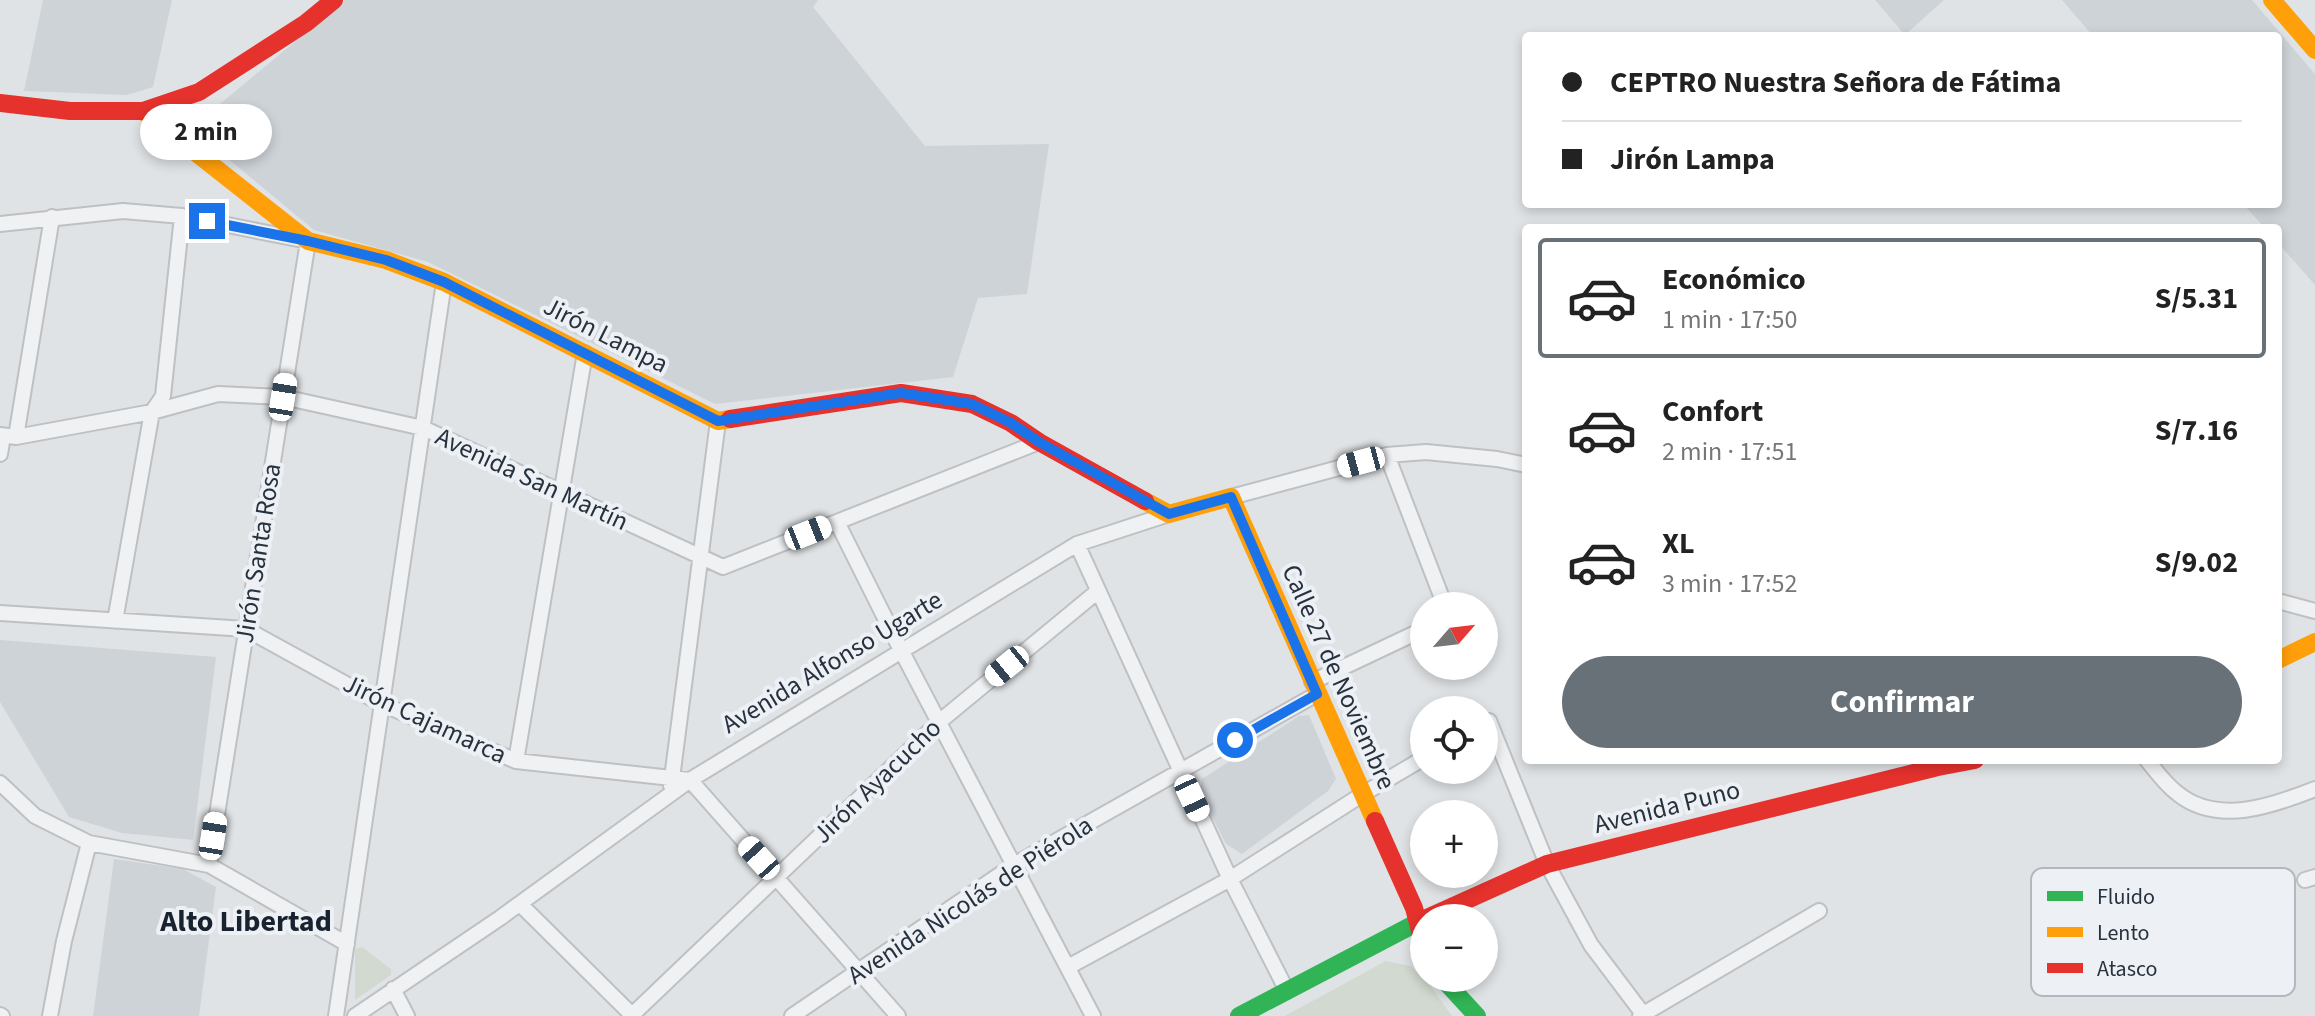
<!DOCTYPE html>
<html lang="es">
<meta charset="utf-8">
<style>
body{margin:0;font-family:"Source Sans 3",sans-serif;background:#f2f2f2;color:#222;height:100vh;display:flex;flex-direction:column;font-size:30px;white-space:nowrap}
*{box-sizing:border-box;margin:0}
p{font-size:26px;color:#767676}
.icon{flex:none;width:44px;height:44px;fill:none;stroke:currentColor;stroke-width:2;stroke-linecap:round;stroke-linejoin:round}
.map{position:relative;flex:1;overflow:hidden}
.details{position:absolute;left:1522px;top:224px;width:760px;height:540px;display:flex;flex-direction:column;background:#fff;border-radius:8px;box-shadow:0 4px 12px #0003}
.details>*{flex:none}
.hud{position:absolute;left:1522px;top:32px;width:760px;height:176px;border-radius:8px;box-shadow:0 4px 12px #0003;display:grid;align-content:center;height:176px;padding:0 40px;background:#fff}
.needle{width:52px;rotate:62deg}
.tools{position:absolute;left:1410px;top:592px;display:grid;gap:16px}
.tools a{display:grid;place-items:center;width:88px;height:88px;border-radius:50%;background:#fff;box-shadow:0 4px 12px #0003;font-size:40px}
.end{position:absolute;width:36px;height:36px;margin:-18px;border:10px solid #1a73e8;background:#fff;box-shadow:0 0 0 4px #fff}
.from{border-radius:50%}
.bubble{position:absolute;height:56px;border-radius:28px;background:#fff;box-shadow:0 4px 12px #0003;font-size:26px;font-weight:700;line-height:56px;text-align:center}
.car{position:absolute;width:24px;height:48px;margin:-24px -12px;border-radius:10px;box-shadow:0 0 6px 2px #0007;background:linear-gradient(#fff 24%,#345 0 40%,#fff 0 76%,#345 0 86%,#fff 0)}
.hud b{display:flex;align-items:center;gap:28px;height:76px;font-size:30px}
.hud b+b{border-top:2px solid #e0e0e0}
.hud i{width:20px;height:20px;background:#222}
ul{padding:14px 0 0;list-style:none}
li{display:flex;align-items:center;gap:24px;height:120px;margin:0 16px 12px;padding:0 24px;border:4px solid transparent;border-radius:8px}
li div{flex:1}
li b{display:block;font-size:30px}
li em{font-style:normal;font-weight:700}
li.selected{border-color:#687078}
li>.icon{width:72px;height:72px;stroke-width:1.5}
.primary-button{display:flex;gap:16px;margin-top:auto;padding:16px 40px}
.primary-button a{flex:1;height:92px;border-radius:48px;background:#687078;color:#fff;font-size:32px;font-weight:700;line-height:92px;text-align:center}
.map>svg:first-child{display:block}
.built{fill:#ced3d8}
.green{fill:#d2d9d0}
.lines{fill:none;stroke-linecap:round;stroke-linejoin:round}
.street-casing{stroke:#bec1c3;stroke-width:18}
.street{stroke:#eff1f2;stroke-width:14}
.fast{stroke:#30b455;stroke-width:18}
.slow{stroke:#ff9f0a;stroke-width:18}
.jam{stroke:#e5322d;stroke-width:18}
.route{stroke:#1a73e8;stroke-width:10}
.labels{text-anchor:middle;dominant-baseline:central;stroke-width:8;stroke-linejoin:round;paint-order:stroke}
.street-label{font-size:26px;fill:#27323e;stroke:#edf1f5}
.quarter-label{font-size:30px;font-weight:bold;fill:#19232f;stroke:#edf1f5}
.key{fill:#edf1f5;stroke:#b2b8be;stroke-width:2}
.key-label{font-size:22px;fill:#27323e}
</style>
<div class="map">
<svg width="2315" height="1016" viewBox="0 0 2315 1016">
<rect width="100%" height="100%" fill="#e0e3e5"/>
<path class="built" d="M 43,0 L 172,0 L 153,87 L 127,95 L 24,91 Z
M 345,0 L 818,0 L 813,7 L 925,146 L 1049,144 L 1027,294 L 978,298 L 953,377 L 715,404 L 428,262 L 314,230 L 191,128 Z
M 1875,0 L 1944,0 L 1905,35 Z
M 2062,0 L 2252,0 L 2315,74 L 2315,285 L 2278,243 L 2278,228 L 2265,228 L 2243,204 L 2278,204 L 2278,36 L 2093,36 Z
M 0,640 L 216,657 L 193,840 L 122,833 L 69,817 L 0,702 Z
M 1309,715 L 1336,779 L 1328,791 L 1242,854 L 1226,844 L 1200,793 L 1202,779 L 1299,716 Z
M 114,859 L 183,869 L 216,887 L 199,1016 L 93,1016 Z"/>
<path class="green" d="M 362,947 L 391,969 L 391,975 L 355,1000 L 355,949 Z
M 1386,961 L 1411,966 L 1432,988 L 1452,1016 L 1285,1016 Z"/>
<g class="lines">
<g class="street-casing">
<path id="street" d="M 0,224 L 123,211 L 182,216 L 308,241 L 209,865
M 0,435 L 16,437 L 152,412 L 218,394 L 283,397 L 423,428 L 723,567 L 1039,442
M 16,437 L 52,217
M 0,454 L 3,436
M 1387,455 L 1445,606
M 1231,497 L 1387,455 L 1426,452 L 1497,459 L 1526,465
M 837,522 L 901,650 L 1093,1016
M 1077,544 L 1230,879 L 1287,991
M 2278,601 L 2315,611
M 0,613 L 246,629 L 382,704 L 516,761 L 690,780 L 898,1016
M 115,621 L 152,412 L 163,396 L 182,216
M 1312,682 L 1424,629
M 1484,724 L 1489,721 L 1547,864 L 1591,945 L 1643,1014
M 2147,760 C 2156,771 2165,784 2177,793 C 2217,826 2272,806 2315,789
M 516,761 L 585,353
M 0,783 L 35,816 L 89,843 L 209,865 L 347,944
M 671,786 L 718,421
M 2305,880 L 2315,877
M 520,904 L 633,1016
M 1068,967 L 1230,879 L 1363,794 L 1424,758
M 393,989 L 407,1016
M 0,1015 L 2,1016
M 50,1016 L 64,941 L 89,843
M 336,1016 L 444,282
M 355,1016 L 500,918 L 690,780 L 1077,544 L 1169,514
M 631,1016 L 939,722 L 1098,591
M 792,1016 L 1014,865 L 1317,694
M 1640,1016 L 1819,911"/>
</g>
<use href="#street" class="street"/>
<path class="fast" d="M 1442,978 L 1477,1016
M 1239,1016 L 1424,919"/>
<path class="slow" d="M 2272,0 L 2315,50
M 143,111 L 308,241 L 386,260 L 444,282 L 718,421 L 730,419
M 1145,501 L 1169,514 L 1231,497 L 1375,821
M 2278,660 L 2315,642"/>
<path class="jam" d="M 0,103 L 70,111 L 143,111 L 199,92 L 306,23 L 334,0
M 730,419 L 901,393 L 972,404 L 1011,423 L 1039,442 L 1145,501
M 1375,821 L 1414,908 L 1424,946
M 1427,918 L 1547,864 L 1938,767 L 1975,760"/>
</g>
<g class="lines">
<path class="route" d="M 207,221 L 308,241 L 386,260 L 444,282 L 718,421 L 901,393 L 972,404 L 1011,423 L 1039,442 L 1169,514 L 1231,497 L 1317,694 L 1235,740"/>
</g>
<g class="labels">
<g class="street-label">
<text transform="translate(606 335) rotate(27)">Jirón Lampa</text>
<text transform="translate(532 479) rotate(25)">Avenida San Martín</text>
<text transform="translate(258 553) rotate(-81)">Jirón Santa Rosa</text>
<text transform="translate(832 662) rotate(-31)">Avenida Alfonso Ugarte</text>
<text transform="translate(1339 677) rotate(66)">Calle 27 de Noviembre</text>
<text transform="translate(425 719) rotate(25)">Jirón Cajamarca</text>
<text transform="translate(877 781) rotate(-44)">Jirón Ayacucho</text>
<text transform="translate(1667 807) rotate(-14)">Avenida Puno</text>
<text transform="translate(970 900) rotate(-33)">Avenida Nicolás de Piérola</text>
</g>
<g class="quarter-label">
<text x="246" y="921">Alto Libertad</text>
</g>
</g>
<rect x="2031" y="868" width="264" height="128" rx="12" class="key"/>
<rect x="2047" y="891" width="36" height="10" fill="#30b455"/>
<rect x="2047" y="927" width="36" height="10" fill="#ff9f0a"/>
<rect x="2047" y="963" width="36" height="10" fill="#e5322d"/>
<g class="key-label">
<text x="2097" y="904">Fluido</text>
<text x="2097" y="940">Lento</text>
<text x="2097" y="976">Atasco</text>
</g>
</svg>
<div class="tools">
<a><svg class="needle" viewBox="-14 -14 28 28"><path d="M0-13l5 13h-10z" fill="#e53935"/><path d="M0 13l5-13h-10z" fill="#767676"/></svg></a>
<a><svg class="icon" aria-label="locate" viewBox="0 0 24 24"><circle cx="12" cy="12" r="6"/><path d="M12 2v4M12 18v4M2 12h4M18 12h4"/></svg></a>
<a>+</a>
<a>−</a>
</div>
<i class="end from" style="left:1235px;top:740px"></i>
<i class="end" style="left:207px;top:221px"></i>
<div class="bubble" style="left:140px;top:104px;width:132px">2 min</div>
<i class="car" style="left:283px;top:397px;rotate:9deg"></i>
<i class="car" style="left:1361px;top:462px;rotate:255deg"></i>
<i class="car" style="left:808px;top:533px;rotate:68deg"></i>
<i class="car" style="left:1007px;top:666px;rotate:231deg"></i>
<i class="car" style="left:1192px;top:798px;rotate:155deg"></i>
<i class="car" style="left:213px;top:836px;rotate:9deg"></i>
<i class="car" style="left:759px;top:858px;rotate:318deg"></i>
<div class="hud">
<b><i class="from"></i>CEPTRO Nuestra Señora de Fátima</b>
<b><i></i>Jirón Lampa</b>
</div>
<section class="details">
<ul>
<li class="selected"><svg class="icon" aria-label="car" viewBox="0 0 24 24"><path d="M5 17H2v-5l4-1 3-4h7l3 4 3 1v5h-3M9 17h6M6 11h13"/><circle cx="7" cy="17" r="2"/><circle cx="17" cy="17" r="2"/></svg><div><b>Económico</b><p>1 min · 17:50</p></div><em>S/5.31</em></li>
<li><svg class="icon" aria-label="car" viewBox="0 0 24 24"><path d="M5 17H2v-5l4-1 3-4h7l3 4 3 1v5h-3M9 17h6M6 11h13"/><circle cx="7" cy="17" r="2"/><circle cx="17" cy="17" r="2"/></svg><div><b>Confort</b><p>2 min · 17:51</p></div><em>S/7.16</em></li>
<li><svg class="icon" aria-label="car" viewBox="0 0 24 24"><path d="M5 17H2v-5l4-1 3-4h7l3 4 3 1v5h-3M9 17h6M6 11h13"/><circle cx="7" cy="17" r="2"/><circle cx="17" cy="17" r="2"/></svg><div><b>XL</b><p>3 min · 17:52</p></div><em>S/9.02</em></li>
</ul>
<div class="primary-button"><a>Confirmar</a></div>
</section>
</div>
